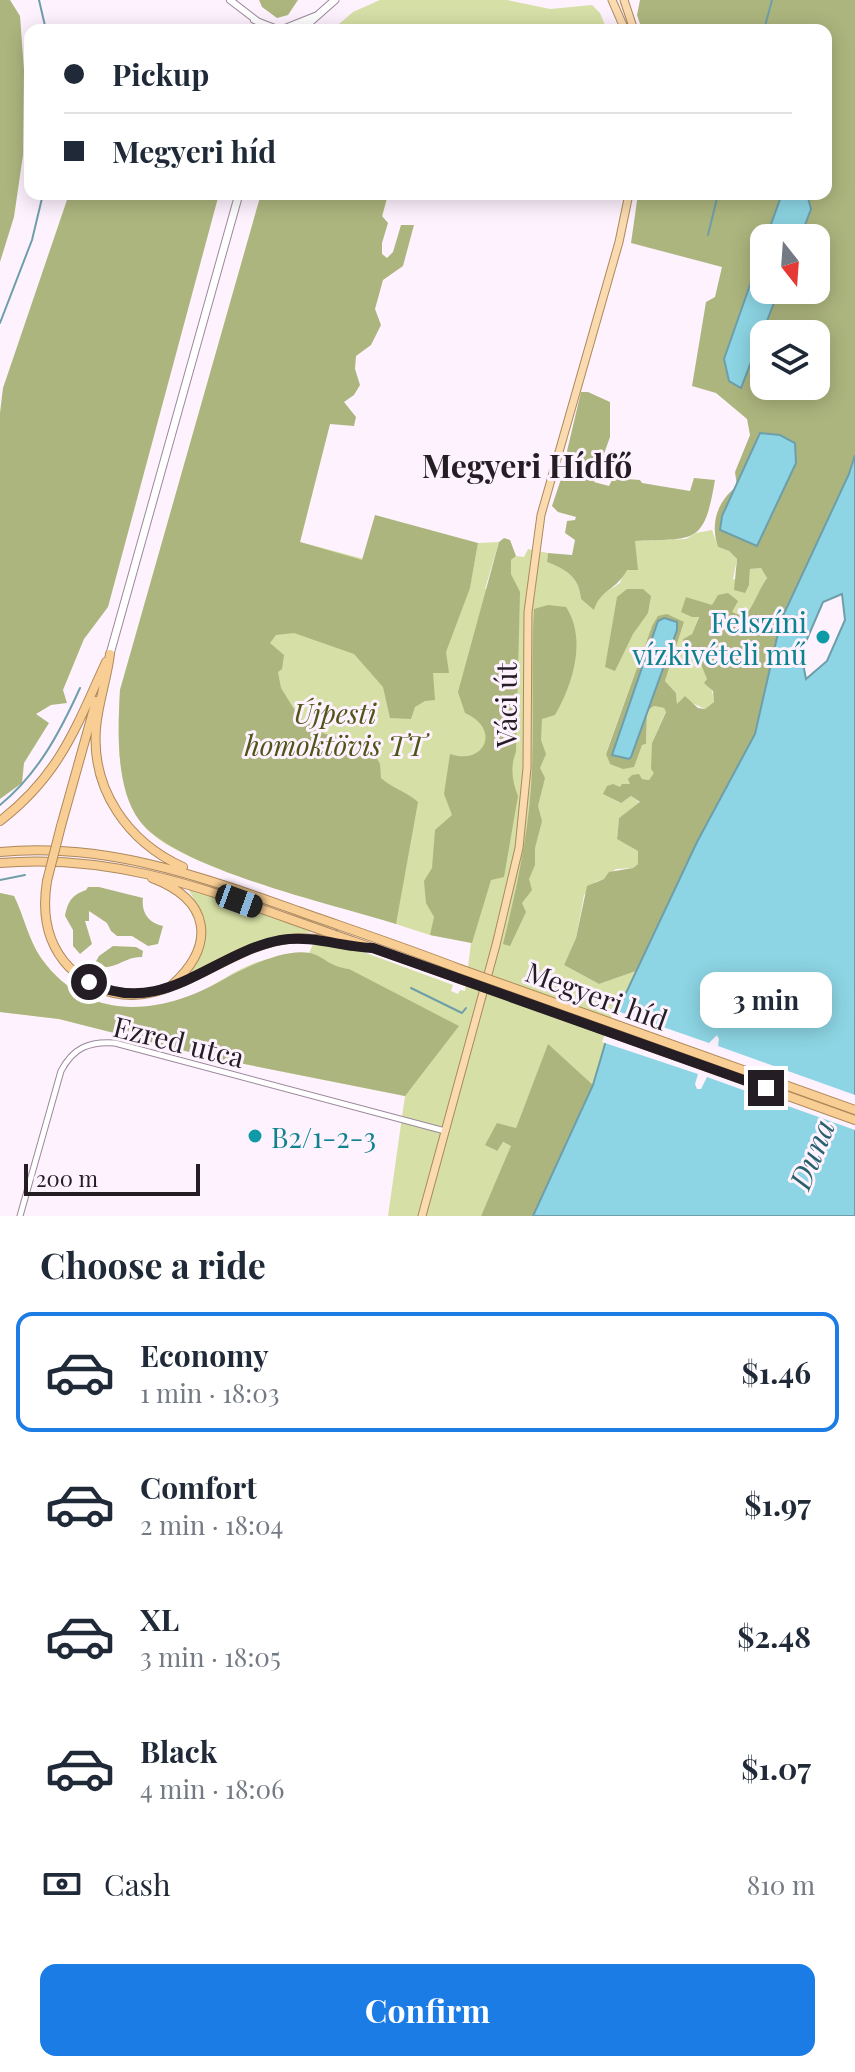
<!DOCTYPE html>
<meta charset="utf-8">
<style>
body{margin:0;font-family:"Playfair Display",serif;background:#f6f6f7;color:#1f2937;height:100vh;display:flex;flex-direction:column;font-size:30px;white-space:nowrap}
*{box-sizing:border-box;margin:0}
p{font-size:26px;color:#747a83}
.icon{flex:none;width:44px;height:44px;fill:none;stroke:currentColor;stroke-width:2;stroke-linecap:round;stroke-linejoin:round}
.map{position:relative;height:1216px;overflow:hidden}
.sheet{display:flex;flex-direction:column;background:#fff;flex:1}
.sheet>*{flex:none}
.top-card{position:absolute;left:24px;top:24px;width:808px;height:176px;border-radius:16px;box-shadow:0 4px 20px #0003;display:grid;align-content:center;height:176px;padding:0 40px;background:#fff}
.needle{width:52px;rotate:163deg}
.fabs{position:absolute;left:750px;top:224px;display:grid;gap:16px}
.fabs a{display:grid;place-items:center;width:80px;height:80px;border-radius:16px;background:#fff;box-shadow:0 4px 20px #0003;font-size:40px}
.scale{position:absolute;left:24px;bottom:20px;width:176px;box-sizing:border-box;padding-left:8px;border:4px solid #241d24;border-top:0;font-size:22px;line-height:28px;white-space:nowrap;color:#241d24;-webkit-text-stroke:6px #fef2fe;paint-order:stroke}
.end{position:absolute;width:36px;height:36px;margin:-18px;border:10px solid #241d24;background:#fff;box-shadow:0 0 0 4px #fff}
.from{border-radius:50%}
.bubble{position:absolute;height:56px;border-radius:16px;background:#fff;box-shadow:0 4px 20px #0003;font-size:26px;font-weight:700;line-height:56px;text-align:center}
.car{position:absolute;width:24px;height:48px;margin:-24px -12px;border-radius:10px;box-shadow:0 0 6px 2px #0007;background:linear-gradient(#222 24%,#8ab4d8 0 40%,#222 0 76%,#8ab4d8 0 86%,#222 0)}
.top-card b{display:flex;align-items:center;gap:28px;height:76px;font-size:30px}
.top-card b+b{border-top:2px solid #e0e1e3}
.top-card i{width:20px;height:20px;background:#1f2937}
ul{padding:0;list-style:none}
li{display:flex;align-items:center;gap:24px;height:120px;margin:0 16px 12px;padding:0 24px;border:4px solid transparent;border-radius:16px}
li div{flex:1}
li b{display:block;font-size:30px}
li em{font-style:normal;font-weight:700}
li.selected{border-color:#1b7ce5}
li>.icon{width:72px;height:72px;stroke-width:1.5}
h2{padding:0 40px;font-size:36px;line-height:96px}
.pay{display:flex;align-items:center;gap:20px;height:88px;padding:0 40px;font-size:30px}
.pay p{margin-inline-start:auto}
.primary-button{display:flex;gap:16px;margin-top:auto;padding:16px 40px}
.primary-button a{flex:1;height:92px;border-radius:16px;background:#1b7ce5;color:#fff;font-size:32px;font-weight:700;line-height:92px;text-align:center}
.map>svg:first-child{display:block}
.green{fill:#d6dfa6}
.forest{fill:#adb57e;fill-rule:evenodd}
.water{fill:#8dd5e4;stroke:#6e9eaa;stroke-width:2;fill-rule:evenodd}
.pier{fill:#fef2fe}
.lines{fill:none;stroke-linecap:round;stroke-linejoin:round}
.stream{stroke:#6e9eaa;stroke-width:2}
.minor-casing{stroke:#9b889b;stroke-width:7}
.tertiary-casing{stroke:#9b889b;stroke-width:8}
.secondary-casing{stroke:#9b889b;stroke-width:9}
.primary-casing{stroke:#ad885b;stroke-width:9}
.trunk-casing{stroke:#ad885b;stroke-width:10}
.minor{stroke:#fff;stroke-width:5}
.tertiary{stroke:#fff;stroke-width:6}
.secondary{stroke:#fff;stroke-width:7}
.primary{stroke:#fadaaf;stroke-width:7}
.trunk{stroke:#f8ce94;stroke-width:8}
.trunk-bridge-casing{stroke:#ad885b;stroke-width:10;stroke-linecap:butt}
.trunk-bridge{stroke:#f8ce94;stroke-width:8}
.route{stroke:#241d24;stroke-width:10}
.culture-dot{fill:#0f9aa8;stroke:#fef2fe;stroke-width:3}
.labels{text-anchor:middle;dominant-baseline:central;stroke-width:6;stroke-linejoin:round;paint-order:stroke}
.culture-label{font-size:28px;fill:#0d838f;stroke:#fef2fe;text-anchor:end}
.street-label{font-size:28px;fill:#241d24;stroke:#fef2fe}
.park-label{font-size:28px;font-style:italic;fill:#4e5517;stroke:#fef2fe}
.water-label{font-size:30px;font-style:italic;fill:#26616c;stroke:#fef2fe}
.quarter-label{font-size:32px;font-weight:bold;fill:#241d24;stroke:#fef2fe}
</style>
<div class="map">
<svg width="855" height="1216" viewBox="0 0 855 1216">
<rect width="100%" height="100%" fill="#fef2fe"/>
<path class="green" d="M 380,0 L 507,0 L 550,9 L 592,5 L 600,13 L 607,30 L 332,30 L 353,12 Z
M 261,194 L 388,194 L 300,542 L 470,587 L 478,543 L 499,542 L 485,589 L 519,592 L 511,574 L 511,560 L 516,556 L 524,557 L 528,549 L 548,553 L 547,562 C 567,570 579,577 581,599 L 594,609 L 598,597 L 620,583 L 635,541 L 686,539 L 696,533 L 712,530 L 718,547 L 729,551 L 737,559 L 733,579 L 749,585 L 750,569 L 761,568 L 767,578 C 757,592 755,604 744,617 L 686,597 L 699,616 L 692,634 L 683,639 C 697,649 713,685 714,702 L 705,709 L 690,702 L 677,704 L 676,693 L 665,681 L 684,622 L 652,626 L 606,753 L 610,764 L 636,755 L 642,745 L 646,744 L 647,711 L 654,706 L 664,708 L 666,711 L 652,743 L 655,773 L 649,780 L 642,779 L 604,794 L 620,803 L 631,796 L 640,803 L 619,818 L 617,838 L 638,851 L 638,864 L 633,868 L 616,869 L 604,879 L 595,882 L 584,895 L 576,938 L 564,965 L 599,984 L 639,970 L 610,1027 L 593,1085 L 548,1045 L 516,1128 L 486,1145 L 496,1151 L 502,1142 L 512,1146 L 481,1216 L 388,1216 L 405,1096 L 209,1057 L 59,1019 L 0,1012 L 0,893 L 14,896 C 24,916 28,939 41,958 C 79,1011 136,1018 195,994 C 217,985 237,968 261,961 C 276,956 293,955 309,953 L 315,940 L 366,953 L 453,985 L 451,991 L 458,994 L 460,990 L 465,991 L 471,943 L 430,935 L 199,861 C 178,851 151,839 138,818 C 115,780 118,732 120,690 Z
M 187,887 L 312,932 L 263,940 L 189,975 C 215,938 207,921 187,887 Z"/>
<path class="forest" d="M 0,0 L 10,0 L 20,16 L 24,70 L 23,155 L 14,217 L 0,262 Z
M 259,0 L 298,0 L 288,15 L 277,18 L 262,7 Z
M 640,0 L 855,0 L 855,455 L 849,474 L 781,620 L 755,734 L 697,842 L 639,970 L 599,984 L 564,965 L 576,938 L 587,886 L 604,879 L 609,872 L 633,868 L 638,864 L 638,851 L 617,839 L 619,818 L 640,802 L 631,796 L 621,803 L 603,794 L 607,786 L 613,784 L 620,787 L 622,784 L 630,784 L 628,779 L 632,775 L 639,774 L 642,779 L 649,780 L 654,773 L 651,769 L 652,743 L 666,712 L 664,708 L 654,706 L 647,711 L 646,744 L 642,745 L 634,767 L 623,769 L 610,764 L 606,754 L 652,626 L 658,616 L 667,614 L 684,622 L 665,681 L 676,693 L 677,704 L 685,696 L 698,708 L 705,709 L 714,702 L 713,691 L 704,683 L 707,679 L 696,652 L 689,644 L 684,643 L 683,639 L 692,634 L 699,617 L 692,617 L 681,612 L 686,597 L 712,605 L 718,595 L 728,593 L 738,601 L 732,612 L 744,617 C 755,604 757,592 767,578 L 761,568 L 750,569 L 749,585 L 745,593 L 734,590 L 737,559 L 729,551 L 718,547 C 710,523 717,502 737,486 L 735,472 L 750,435 L 747,419 L 716,393 L 692,386 L 706,302 L 715,297 L 722,267 L 631,243 L 638,194 L 826,194 L 826,30 L 642,30 L 637,15 ZM 764,238 L 816,238 L 816,290 L 764,290 ZM 764,334 L 816,334 L 816,386 L 764,386 Z
M 69,194 L 219,194 L 108,607 L 84,639 L 63,690 L 67,703 L 51,705 L 36,714 L 49,723 L 24,763 L 22,783 L 0,799 L 0,413 L 3,388 Z
M 261,194 L 388,194 L 382,216 L 388,223 L 382,243 L 382,254 L 387,258 L 393,252 L 401,225 L 414,225 L 403,266 L 383,280 L 375,309 L 381,325 L 371,345 L 356,356 L 355,369 L 360,385 L 354,395 L 344,402 L 356,417 L 354,426 L 330,424 L 300,542 L 362,560 L 375,515 L 478,543 L 470,588 L 446,652 L 449,673 L 433,673 L 435,700 L 425,701 L 415,707 L 411,719 L 390,718 L 383,687 L 354,654 L 294,633 L 276,635 L 270,643 L 284,655 L 282,669 L 278,672 L 281,688 L 299,717 L 325,734 L 337,736 L 372,750 L 380,764 L 381,778 C 393,789 406,791 418,802 L 396,924 C 335,905 175,869 139,820 C 115,787 118,729 120,690 Z
M 581,392 L 588,392 L 610,402 L 610,437 L 594,482 L 609,486 L 613,478 L 640,480 L 642,483 L 690,491 L 694,478 L 715,480 C 704,546 695,538 635,541 L 638,570 L 627,570 C 616,591 601,588 594,610 L 581,599 C 579,577 567,570 547,562 L 548,553 L 572,555 L 575,540 L 565,533 L 567,521 L 575,520 L 576,517 L 558,512 L 552,506 L 569,455 L 567,451 Z
M 504,538 L 510,540 L 516,556 L 511,560 L 511,574 L 520,592 L 516,752 C 510,766 512,781 518,796 L 504,877 L 491,880 L 472,943 L 430,935 L 434,917 L 426,903 L 424,881 L 432,868 L 435,830 L 452,815 L 444,794 L 450,754 C 484,766 502,729 465,713 L 458,692 L 499,542 Z
M 627,589 L 643,589 L 651,596 L 648,613 L 633,634 L 615,671 L 605,667 L 617,597 Z
M 548,605 L 566,607 C 587,639 573,684 555,715 L 542,719 L 541,740 L 546,754 L 540,768 L 545,778 L 538,806 L 542,821 L 535,848 L 535,865 L 529,879 L 532,890 L 522,903 L 526,912 L 510,946 L 503,944 C 517,887 530,828 532,768 C 534,715 531,662 534,609 Z
M 88,887 L 99,887 L 143,898 C 141,913 149,923 163,926 L 158,944 L 148,946 L 132,936 L 117,936 L 111,931 L 107,923 L 89,911 L 89,921 L 85,921 L 92,944 L 80,954 L 73,946 L 73,930 L 65,916 C 68,901 72,895 86,890 Z
M 0,893 L 14,896 C 24,916 28,939 41,958 C 89,1025 164,1015 228,977 C 248,966 286,948 310,953 C 324,956 329,967 349,969 L 459,1026 L 405,1096 L 209,1057 L 59,1019 L 0,1012 Z
M 113,946 L 136,947 L 143,951 L 142,957 C 124,956 114,973 94,965 L 99,956 Z
M 548,1044 L 593,1085 L 533,1216 L 481,1216 L 511,1146 L 503,1142 L 497,1151 L 485,1145 L 497,1123 L 516,1128 Z"/>
<path class="water" d="M 782,194 L 807,194 L 811,209 L 800,238 L 766,238 Z
M 764,245 L 764,290 L 779,290 L 741,388 L 729,381 L 724,359 Z
M 760,433 L 780,435 L 795,443 L 796,463 L 757,546 L 720,530 L 722,516 Z
M 855,455 L 855,1216 L 533,1216 L 593,1085 L 610,1027 L 697,842 L 755,734 L 781,620 L 849,474 ZM 842,594 L 845,620 L 827,661 L 806,679 L 801,653 L 823,602 Z
M 664,618 L 677,622 L 677,630 L 631,757 L 629,759 L 612,755 L 658,621 Z"/>
<path class="pier" d="M 614,1010 L 709,1043 L 717,1035 L 719,1039 L 718,1046 L 855,1095 L 855,1130 L 707,1077 L 701,1089 L 697,1089 L 695,1084 L 698,1074 L 602,1042 Z"/>
<g class="lines">
<path class="stream" d="M 39,0 L 46,30
M 764,30 L 772,0
M 708,235 L 718,194
M 0,323 L 32,240 L 43,194
M 0,805 C 38,774 60,732 80,688
M 0,880 L 25,875
M 336,930 L 337,930
M 411,988 L 462,1013 L 466,1008"/>
<g class="minor-casing">
<path id="minor" d="M 20,1216 L 61,1071 C 73,1048 89,1041 115,1043 L 445,1131"/>
</g>
<g class="tertiary-casing">
<path id="tertiary" d="M 230,0 L 269,30
M 254,20 L 280,30 L 315,16"/>
</g>
<g class="secondary-casing">
<path id="secondary" d="M 301,30 L 335,0
M 110,654 L 239,194"/>
</g>
<g class="primary-casing">
<path id="primary" d="M 612,0 L 625,30
M 624,0 L 634,30
M 422,1216 L 496,945 L 519,848 L 527,768 L 528,612 L 541,515 L 619,242 L 629,194"/>
</g>
<g class="trunk-casing">
<path id="trunk" d="M 110,654 C 107,679 98,703 96,728 C 91,790 128,842 183,867
M 0,821 C 60,775 76,727 106,662
M 61,826 L 96,701
M 0,852 C 105,842 200,876 298,911 C 352,930 406,948 460,969
M 0,863 C 106,854 193,884 290,919 C 346,939 402,958 457,978
M 152,878 C 210,900 217,944 172,985
M 47,881 C 42,912 46,943 69,967 C 139,1036 205,958 273,942 C 300,935 326,939 352,946
M 520,1000 L 855,1120
M 620,1026 L 855,1110"/>
</g>
<use href="#minor" class="minor"/>
<use href="#tertiary" class="tertiary"/>
<use href="#secondary" class="secondary"/>
<use href="#primary" class="primary"/>
<use href="#trunk" class="trunk"/>
<g class="trunk-bridge-casing">
<path id="trunk-bridge" d="M 47,881 L 61,826
M 460,969 L 620,1026
M 457,978 L 520,1000"/>
</g>
<use href="#trunk-bridge" class="trunk-bridge"/>
</g>
<g class="lines">
<path class="route" d="M 89,982 C 163,1020 213,952 281,940 C 314,935 341,947 373,948 L 766,1088"/>
</g>
<g class="culture-dot">
<circle cx="823" cy="637" r="8"/>
<circle cx="255" cy="1136" r="8"/>
</g>
<g class="labels">
<g class="culture-label">
<text x="807" y="621">Felszíni<tspan x="807" dy="32">vízkivételi mű</tspan></text>
<text x="271" y="1136" text-anchor="start">B2/1-2-3</text>
</g>
<g class="street-label">
<text transform="translate(505 705) rotate(-90)">Váci út</text>
<text transform="translate(597 995) rotate(20)">Megyeri híd</text>
<text transform="translate(179 1041) rotate(14)">Ezred utca</text>
</g>
<g class="park-label">
<text x="335" y="712">Újpesti<tspan x="335" dy="32">homoktövis TT</tspan></text>
</g>
<g class="water-label">
<text transform="translate(811 1154) rotate(-68)">Duna</text>
</g>
<g class="quarter-label">
<text x="527" y="464">Megyeri Hídfő</text>
</g>
</g>
</svg>
<div class="fabs">
<a><svg class="needle" viewBox="-14 -14 28 28"><path d="M0-13l5 13h-10z" fill="#e53935"/><path d="M0 13l5-13h-10z" fill="#747a83"/></svg></a>
<a><svg class="icon" aria-label="layers" viewBox="0 0 24 24"><path d="M12 4l9 5-9 5-9-5zM3 14l9 5 9-5"/></svg></a>
</div>
<div class="scale">200 m</div>
<i class="end from" style="left:89px;top:982px"></i>
<i class="end" style="left:766px;top:1088px"></i>
<div class="bubble" style="left:700px;top:972px;width:132px">3 min</div>
<i class="car" style="left:239px;top:901px;rotate:110deg"></i>
<div class="top-card">
<b><i class="from"></i>Pickup</b>
<b><i></i>Megyeri híd</b>
</div>
</div>
<section class="sheet">
<h2>Choose a ride</h2>
<ul>
<li class="selected"><svg class="icon" aria-label="car" viewBox="0 0 24 24"><path d="M5 17H2v-5l4-1 3-4h7l3 4 3 1v5h-3M9 17h6M6 11h13"/><circle cx="7" cy="17" r="2"/><circle cx="17" cy="17" r="2"/></svg><div><b>Economy</b><p>1 min · 18:03</p></div><em>$1.46</em></li>
<li><svg class="icon" aria-label="car" viewBox="0 0 24 24"><path d="M5 17H2v-5l4-1 3-4h7l3 4 3 1v5h-3M9 17h6M6 11h13"/><circle cx="7" cy="17" r="2"/><circle cx="17" cy="17" r="2"/></svg><div><b>Comfort</b><p>2 min · 18:04</p></div><em>$1.97</em></li>
<li><svg class="icon" aria-label="car" viewBox="0 0 24 24"><path d="M5 17H2v-5l4-1 3-4h7l3 4 3 1v5h-3M9 17h6M6 11h13"/><circle cx="7" cy="17" r="2"/><circle cx="17" cy="17" r="2"/></svg><div><b>XL</b><p>3 min · 18:05</p></div><em>$2.48</em></li>
<li><svg class="icon" aria-label="car" viewBox="0 0 24 24"><path d="M5 17H2v-5l4-1 3-4h7l3 4 3 1v5h-3M9 17h6M6 11h13"/><circle cx="7" cy="17" r="2"/><circle cx="17" cy="17" r="2"/></svg><div><b>Black</b><p>4 min · 18:06</p></div><em>$1.07</em></li>
</ul>
<div class="pay"><svg class="icon" aria-label="cash" viewBox="0 0 24 24"><path d="M3 7h18v10H3z"/><circle cx="12" cy="12" r="2"/></svg>Cash<p>810 m</p></div>
<div class="primary-button"><a>Confirm</a></div>
</section>
